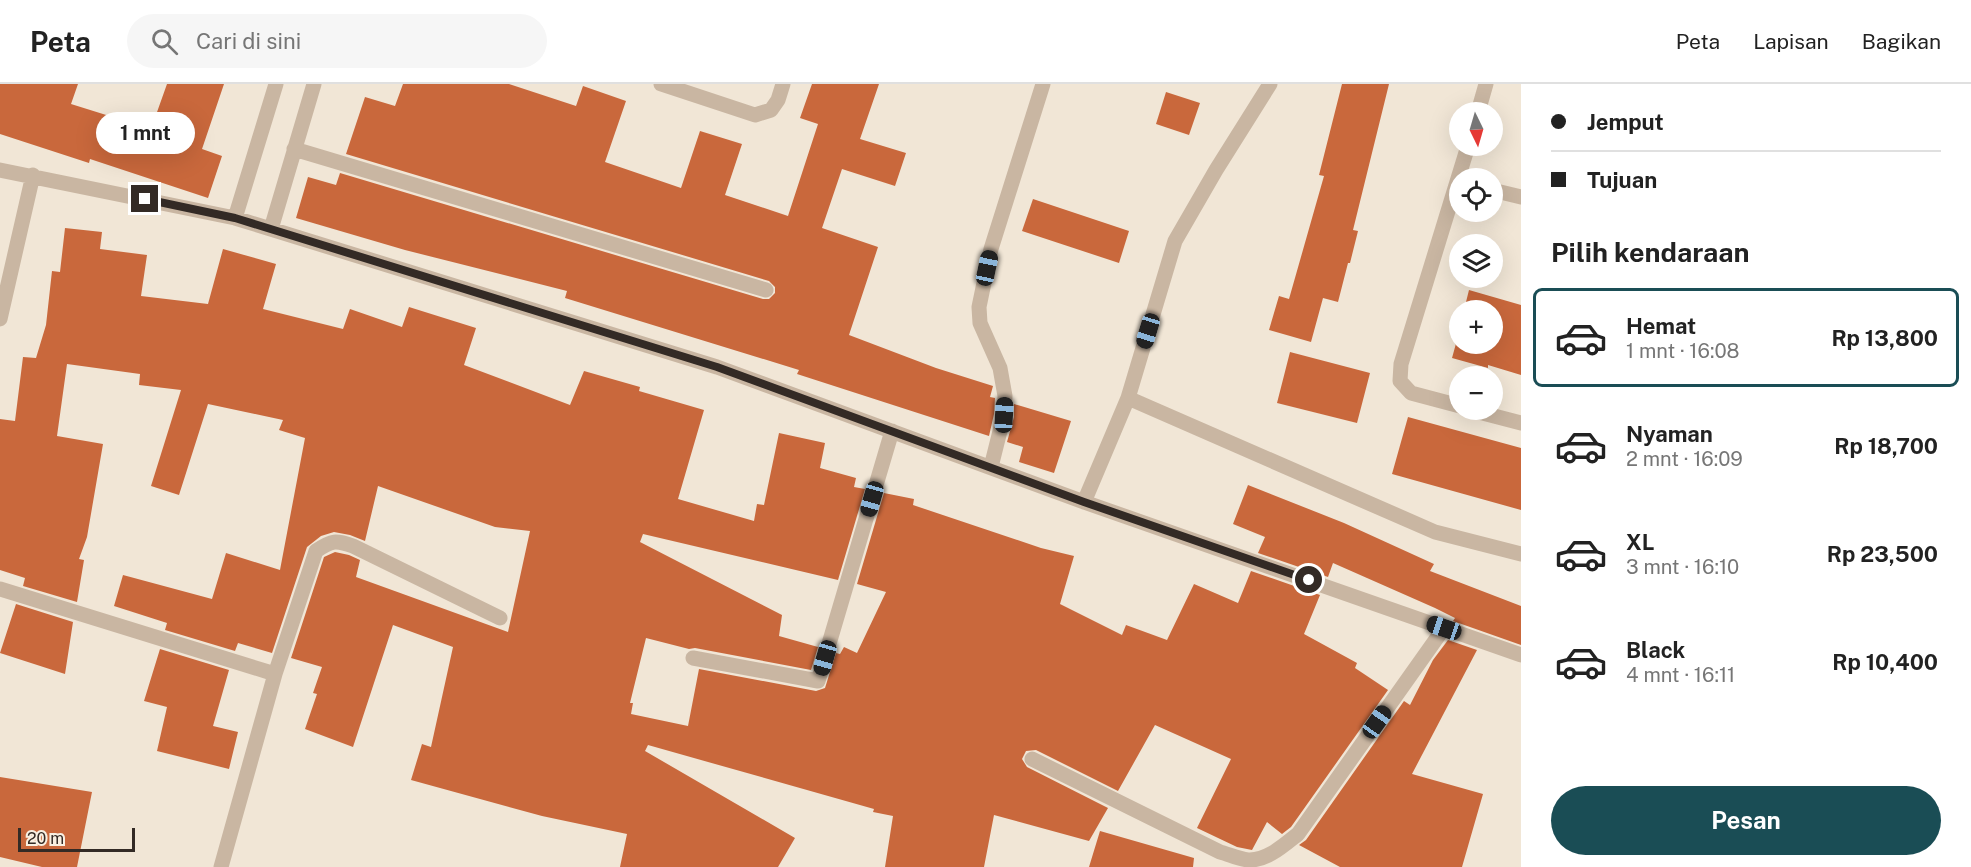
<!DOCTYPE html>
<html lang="id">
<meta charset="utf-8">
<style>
body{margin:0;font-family:"Public Sans",sans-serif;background:#f6f6f6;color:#222;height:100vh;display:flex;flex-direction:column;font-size:22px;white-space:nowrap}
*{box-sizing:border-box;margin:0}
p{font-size:20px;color:#767676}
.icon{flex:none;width:33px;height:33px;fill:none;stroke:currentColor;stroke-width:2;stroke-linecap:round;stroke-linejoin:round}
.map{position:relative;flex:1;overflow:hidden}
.sheet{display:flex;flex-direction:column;background:#fff;width:450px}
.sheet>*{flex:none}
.top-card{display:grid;align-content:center;height:132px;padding:0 30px;background:#fff}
.needle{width:39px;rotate:175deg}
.fabs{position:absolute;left:1449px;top:18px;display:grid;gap:12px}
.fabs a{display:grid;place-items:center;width:54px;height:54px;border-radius:50%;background:#fff;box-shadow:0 6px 24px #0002;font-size:30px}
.scale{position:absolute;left:18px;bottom:15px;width:117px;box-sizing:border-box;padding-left:6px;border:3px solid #332a25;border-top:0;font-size:16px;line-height:21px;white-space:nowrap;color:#332a25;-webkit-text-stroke:4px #f9f0e2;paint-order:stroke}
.end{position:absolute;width:27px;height:27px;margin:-14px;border:8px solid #332a25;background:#fff;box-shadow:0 0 0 3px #fff}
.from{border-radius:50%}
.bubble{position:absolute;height:42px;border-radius:21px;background:#fff;box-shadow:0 6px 24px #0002;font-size:20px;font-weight:700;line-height:42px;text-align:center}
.car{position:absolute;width:18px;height:36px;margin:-18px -9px;border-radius:8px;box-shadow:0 0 4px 2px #0007;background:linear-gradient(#222 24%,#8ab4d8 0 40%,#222 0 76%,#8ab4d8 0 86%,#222 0)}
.top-card b{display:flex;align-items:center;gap:21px;height:57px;font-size:22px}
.top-card b+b{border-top:2px solid #e0e0e0}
.top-card i{width:15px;height:15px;background:#222}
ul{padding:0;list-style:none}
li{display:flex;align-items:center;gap:18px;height:99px;margin:0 12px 9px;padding:0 18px;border:3px solid transparent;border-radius:9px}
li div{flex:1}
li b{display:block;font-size:22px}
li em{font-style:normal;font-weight:700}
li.current{border-color:#1a4d55}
li>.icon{width:54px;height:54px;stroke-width:1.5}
h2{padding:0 30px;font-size:27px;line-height:72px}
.cta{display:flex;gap:12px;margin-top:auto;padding:12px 30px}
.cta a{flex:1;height:69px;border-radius:36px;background:#1a4d55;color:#fff;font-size:24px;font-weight:700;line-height:69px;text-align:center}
header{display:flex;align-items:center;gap:36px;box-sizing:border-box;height:84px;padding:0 30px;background:#fff;border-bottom:2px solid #e0e0e0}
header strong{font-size:28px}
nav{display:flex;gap:33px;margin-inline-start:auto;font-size:21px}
.search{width:420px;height:54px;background:#f6f6f6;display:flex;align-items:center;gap:15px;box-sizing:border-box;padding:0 21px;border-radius:33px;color:#767676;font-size:22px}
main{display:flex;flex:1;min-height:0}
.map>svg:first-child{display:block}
.building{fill:#c9683c}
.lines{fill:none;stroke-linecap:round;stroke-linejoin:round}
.minor{stroke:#c9b6a2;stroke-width:15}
.route{stroke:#332a25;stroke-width:8}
</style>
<header>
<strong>Peta</strong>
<div class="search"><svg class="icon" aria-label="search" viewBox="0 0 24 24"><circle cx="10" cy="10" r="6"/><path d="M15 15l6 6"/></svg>Cari di sini</div>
<nav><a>Peta</a><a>Lapisan</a><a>Bagikan</a></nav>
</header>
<main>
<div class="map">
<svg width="1521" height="783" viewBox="0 0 1521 783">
<rect width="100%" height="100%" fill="#f1e6d6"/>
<path class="building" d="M 0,0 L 78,0 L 71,20 L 151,45 L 167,0 L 224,0 L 202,65 L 222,72 L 208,114 L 90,75 L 89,79 L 0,50 Z
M 403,0 L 509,0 L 576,22 L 583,2 L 626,17 L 605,78 L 681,104 L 700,47 L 742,60 L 725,111 L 788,132 L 818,40 L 800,34 L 812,0 L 879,0 L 860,55 L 906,69 L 895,102 L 842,85 L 822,144 L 878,163 L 849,251 L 936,284 L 993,302 L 990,313 L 995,314 L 994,330 L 989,352 L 797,290 L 799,286 L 565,214 L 567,207 L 405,166 L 296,134 L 308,93 L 336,101 L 340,89 L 763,215 L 769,215 L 775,209 L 775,203 L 769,197 L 346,70 L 365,13 L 395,22 Z
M 1342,0 L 1389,0 L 1353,146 L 1358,147 L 1350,179 L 1348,179 L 1338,218 L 1323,214 L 1311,258 L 1269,246 L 1279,212 L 1289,215 L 1324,92 L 1319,91 Z
M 1166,8 L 1200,19 L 1189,51 L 1156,40 Z
M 1033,115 L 1129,147 L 1119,179 L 1022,147 Z
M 65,144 L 102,148 L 100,165 L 147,171 L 141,212 L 208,220 L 223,165 L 276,180 L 263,225 L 343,245 L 350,225 L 402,243 L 409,223 L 476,244 L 464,281 L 570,321 L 584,287 L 640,303 L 639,307 L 704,326 L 678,415 L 754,437 L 757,420 L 764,421 L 779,349 L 825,359 L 820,384 L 856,394 L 854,403 L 865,405 L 838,496 L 643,450 L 640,458 L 782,531 L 779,552 L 818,563 L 811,586 L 695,564 L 689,565 L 646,554 L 630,619 L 633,619 L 631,630 L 688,642 L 699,585 L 816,607 L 825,604 L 836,569 L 840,570 L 844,563 L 857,569 L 886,508 L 857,500 L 884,409 L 914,415 L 913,421 L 1041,464 L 1074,472 L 1060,520 L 1122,551 L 1126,541 L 1167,556 L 1194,500 L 1238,519 L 1251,487 L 1320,511 L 1304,550 L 1357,579 L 1355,584 L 1388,606 L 1291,743 L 1282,750 L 1267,738 L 1252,766 L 1237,763 L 1197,744 L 1231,675 L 1155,641 L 1118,707 L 1036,666 L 1026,667 L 1022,675 L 1027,683 L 1108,724 L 1089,757 L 994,731 L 984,783 L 885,783 L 893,732 L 873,728 L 874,725 L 648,661 L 645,667 L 795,754 L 778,783 L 620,783 L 627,750 L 542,732 L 411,696 L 422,660 L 431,663 L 453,563 L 393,541 L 353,663 L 305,645 L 317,610 L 313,609 L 322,583 L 291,574 L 324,473 L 335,468 L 349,471 L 360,476 L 356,493 L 508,548 L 530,447 L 495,443 L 378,402 L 365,457 L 350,451 L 334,448 L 321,452 L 307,463 L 272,569 L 238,559 L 235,567 L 165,546 L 167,539 L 114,522 L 123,491 L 212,515 L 226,469 L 280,486 L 305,354 L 279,346 L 283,336 L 208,320 L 179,411 L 151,402 L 181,306 L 139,301 L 140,290 L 67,280 L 57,352 L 103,360 L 87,453 L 79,475 L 84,476 L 77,518 L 23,502 L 25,494 L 0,486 L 0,335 L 15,337 L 23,273 L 36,274 L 46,241 L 52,187 L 60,188 Z
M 1469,206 L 1521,221 L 1521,291 L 1488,281 L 1488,284 L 1452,274 L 1460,245 L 1460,260 L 1492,260 L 1492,226 L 1464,226 Z
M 1290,268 L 1370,289 L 1357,339 L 1277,319 Z
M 1014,320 L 1071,337 L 1054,389 L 1019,378 L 1023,363 L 1007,358 L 1014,333 Z
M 1408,333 L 1521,364 L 1521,426 L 1392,390 Z
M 1248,401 L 1344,439 L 1434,480 L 1430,487 L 1521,522 L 1521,561 L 1453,537 L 1455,534 L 1435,524 L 1333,479 L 1328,493 L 1258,469 L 1265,453 L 1233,440 Z
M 16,520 L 73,538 L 65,590 L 0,569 Z
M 1448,556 L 1477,566 L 1412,690 L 1483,710 L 1462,783 L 1340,783 L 1299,761 L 1306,756 L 1404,617 L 1410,621 L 1433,576 Z
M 160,565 L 229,586 L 213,642 L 238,648 L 229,685 L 157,667 L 167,623 L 144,617 Z
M 0,693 L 92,708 L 77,783 L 42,783 L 0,773 Z
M 1100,747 L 1194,774 L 1193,783 L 1089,783 Z"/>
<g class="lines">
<path class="minor" d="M 661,0 L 755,31 L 771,26 L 778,16 L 783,0
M 1478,28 L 1486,0
M 294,65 L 766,206
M 0,86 L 235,134 L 717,283 L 1084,418 L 1521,571
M 1492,106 L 1521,113
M 235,134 L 276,0
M 271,145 L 314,0
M 0,235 L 33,91
M 1128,314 L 1435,448 L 1521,470
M 1460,322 L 1411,309 L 1400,297 L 1401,280 L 1468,62
M 1471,326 L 1521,339
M 991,383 L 1004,331 L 1005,312 L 1000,284 L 980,239 L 979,223 L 991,165 L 1043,0
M 1084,418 L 1128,314 L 1175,157 L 1216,86 L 1270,0
M 0,505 L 275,590 L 221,783
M 693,574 L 818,597 L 892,347
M 275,590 L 316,467 C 332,456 336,456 353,462 L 500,534
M 1032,675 L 1220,768 C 1228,770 1239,775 1248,776 C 1267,777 1284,761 1298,750 L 1444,544"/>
</g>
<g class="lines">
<path class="route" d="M 145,115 L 235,134 L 717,283 L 1084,418 L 1309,496"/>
</g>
</svg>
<div class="fabs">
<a><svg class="needle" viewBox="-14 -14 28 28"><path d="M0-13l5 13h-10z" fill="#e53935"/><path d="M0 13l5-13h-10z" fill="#767676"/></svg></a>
<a><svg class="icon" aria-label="locate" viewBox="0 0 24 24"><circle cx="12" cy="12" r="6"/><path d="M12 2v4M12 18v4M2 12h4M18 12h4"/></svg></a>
<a><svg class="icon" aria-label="layers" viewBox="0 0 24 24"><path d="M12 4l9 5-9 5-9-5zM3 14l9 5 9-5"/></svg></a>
<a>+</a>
<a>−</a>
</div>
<div class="scale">20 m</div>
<i class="end from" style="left:1309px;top:496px"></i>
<i class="end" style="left:145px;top:115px"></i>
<div class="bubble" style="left:96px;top:28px;width:99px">1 mnt</div>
<i class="car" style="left:987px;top:184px;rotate:12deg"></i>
<i class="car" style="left:1148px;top:247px;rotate:197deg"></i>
<i class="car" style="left:1004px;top:331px;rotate:3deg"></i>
<i class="car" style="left:872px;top:415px;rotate:196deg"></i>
<i class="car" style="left:1444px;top:544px;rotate:289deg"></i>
<i class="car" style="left:825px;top:574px;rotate:196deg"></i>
<i class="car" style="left:1377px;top:638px;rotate:35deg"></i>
</div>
<section class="sheet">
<div class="top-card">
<b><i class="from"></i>Jemput</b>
<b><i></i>Tujuan</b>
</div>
<h2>Pilih kendaraan</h2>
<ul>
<li class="current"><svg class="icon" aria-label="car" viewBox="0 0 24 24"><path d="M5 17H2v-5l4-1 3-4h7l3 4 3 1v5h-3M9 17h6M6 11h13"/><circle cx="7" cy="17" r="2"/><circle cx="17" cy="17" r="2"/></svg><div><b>Hemat</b><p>1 mnt · 16:08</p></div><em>Rp 13,800</em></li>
<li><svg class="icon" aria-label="car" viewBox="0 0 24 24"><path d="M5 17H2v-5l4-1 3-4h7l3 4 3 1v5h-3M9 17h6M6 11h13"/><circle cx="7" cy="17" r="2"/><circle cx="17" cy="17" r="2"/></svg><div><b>Nyaman</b><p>2 mnt · 16:09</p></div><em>Rp 18,700</em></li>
<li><svg class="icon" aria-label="car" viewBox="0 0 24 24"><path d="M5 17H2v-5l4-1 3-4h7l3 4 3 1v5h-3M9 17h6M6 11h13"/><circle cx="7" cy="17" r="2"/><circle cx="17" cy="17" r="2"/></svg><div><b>XL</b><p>3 mnt · 16:10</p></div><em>Rp 23,500</em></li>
<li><svg class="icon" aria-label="car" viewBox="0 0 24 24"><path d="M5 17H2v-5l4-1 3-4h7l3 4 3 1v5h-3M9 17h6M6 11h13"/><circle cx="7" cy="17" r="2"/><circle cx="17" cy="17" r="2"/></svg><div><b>Black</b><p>4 mnt · 16:11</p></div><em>Rp 10,400</em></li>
</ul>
<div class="cta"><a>Pesan</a></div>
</section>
</main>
